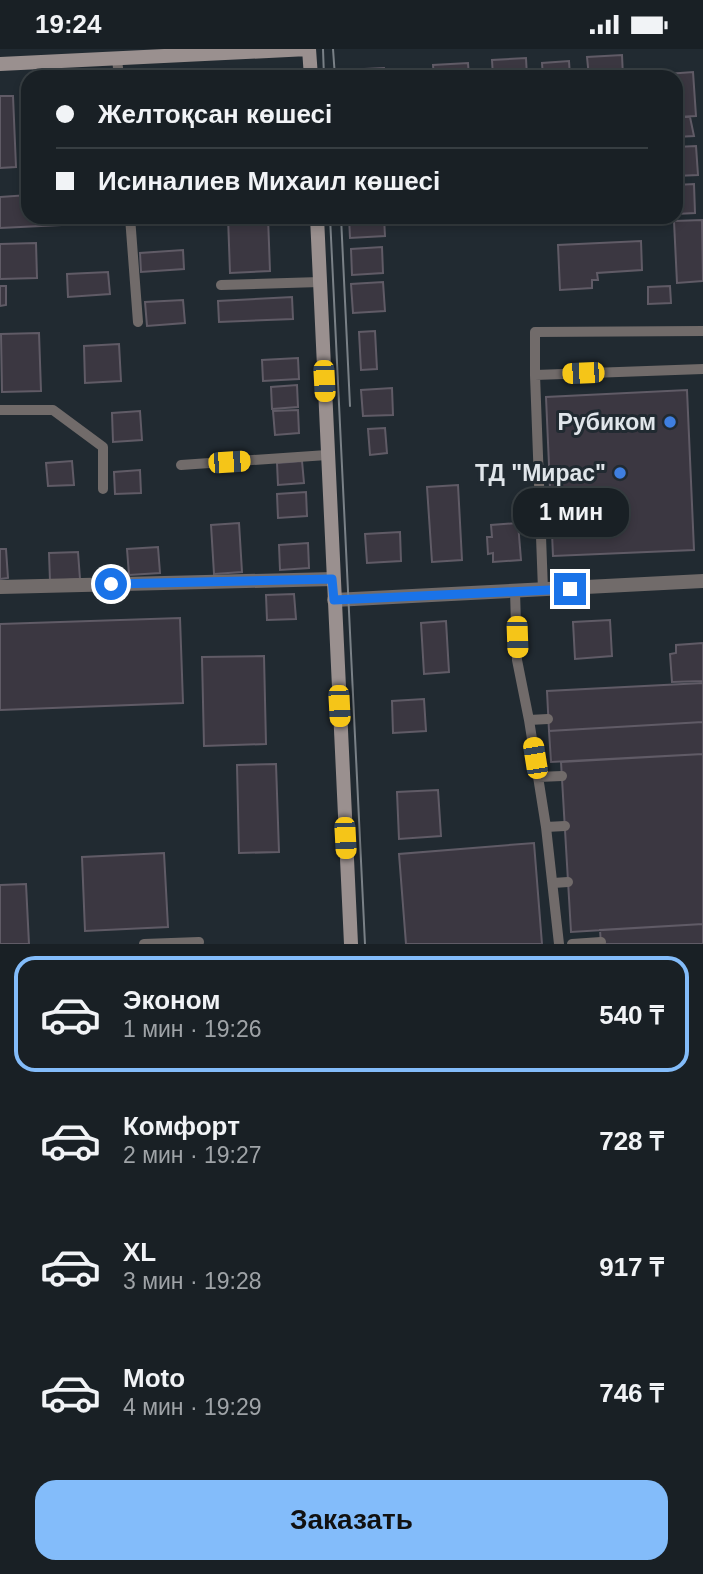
<!DOCTYPE html>
<html lang="ru">
<meta charset="utf-8">
<style>
body{margin:0;font-family:Helvetica,sans-serif;background:#22282d;color:#f1f3f6;height:100vh;display:flex;flex-direction:column;font-size:26px;white-space:nowrap}
*{box-sizing:border-box;margin:0}
p{font-size:23px;color:#9fa3a7}
.icon{flex:none;width:38px;height:38px;fill:none;stroke:currentColor;stroke-width:2;stroke-linecap:round;stroke-linejoin:round}
.map{position:relative;height:895px;overflow:hidden}
.drawer{display:flex;flex-direction:column;background:#192025;flex:1}
.drawer>*{flex:none}
.hud{position:absolute;left:21px;top:21px;width:662px;height:154px;border-radius:21px;box-shadow:0 4px 10px #0003,0 0 0 2px #373e42;display:grid;align-content:center;height:154px;padding:0 35px;background:#192025}
.end{position:absolute;width:32px;height:32px;margin:-16px;border:9px solid #1a73e8;background:#fff;box-shadow:0 0 0 4px #fff}
.from{border-radius:50%}
.bubble{position:absolute;height:49px;border-radius:21px;background:#192025;box-shadow:0 4px 10px #0003,0 0 0 2px #373e42;font-size:23px;font-weight:800;line-height:49px;text-align:center}
.car{position:absolute;width:21px;height:42px;margin:-21px -10px;border-radius:9px;box-shadow:0 0 5px 2px #0007;background:linear-gradient(#f5c518 24%,#345 0 40%,#f5c518 0 76%,#345 0 86%,#f5c518 0)}
.hud b{display:flex;align-items:center;gap:24px;height:66px;font-size:26px}
.hud b+b{border-top:2px solid #373e42}
.hud i{width:18px;height:18px;background:#f1f3f6}
ul{padding:12px 0 0;list-style:none}
li{display:flex;align-items:center;gap:21px;height:116px;margin:0 14px 10px;padding:0 21px;border:4px solid transparent;border-radius:21px}
li div{flex:1}
li b{display:block;font-size:26px}
li em{font-style:normal;font-weight:800}
li.active{border-color:#83bcfa}
li>.icon{width:63px;height:63px;stroke-width:1.5}
.action{display:flex;gap:14px;margin-top:auto;padding:14px 35px}
.action a{flex:1;height:80px;border-radius:21px;background:#83bcfa;color:#111;font-size:28px;font-weight:800;line-height:80px;text-align:center}
.status{display:flex;justify-content:space-between;align-items:center;height:49px;padding:0 35px;background:#192025;direction:ltr}
.status svg{height:19px;fill:currentColor}
.map>svg:first-child{display:block}
.building{fill:#3b3741;stroke:#605b66;stroke-width:2}
.lines{fill:none;stroke-linecap:round;stroke-linejoin:round}
.lane{stroke:#716b6a;stroke-width:10}
.street{stroke:#716b6a;stroke-width:14}
.secondary{stroke:#9a908f;stroke-width:14}
.tram{stroke:#7a8187;stroke-width:2}
.route{stroke:#1a73e8;stroke-width:9}
.shop-dot{fill:#3f7fe0;stroke:#212a31;stroke-width:2.5}
.labels{text-anchor:middle;dominant-baseline:central;stroke-width:6;stroke-linejoin:round;paint-order:stroke}
.poi-label{font-size:23px;font-weight:bold;fill:#e0e5ea;stroke:#212a31;text-anchor:end}
</style>
<div class="status"><b>19:24</b><svg viewBox="0 0 49 12"><path d="M0 12V9h3v3zM5 12V6h3v6zM10 12V3h3v9zM15 12V0h3v12zM26 1h20v11H26zM47 4h2v5h-2z"/></svg></div>
<div class="map">
<svg width="703" height="895" viewBox="0 0 703 895">
<rect width="100%" height="100%" fill="#212a31"/>
<path class="building" d="M 622,6 L 623,28 L 589,28 L 587,8 Z
M 526,9 L 527,28 L 493,28 L 492,11 Z
M 569,12 L 570,28 L 543,28 L 542,14 Z
M 468,14 L 469,28 L 434,28 L 433,16 Z
M 384,19 L 385,28 L 345,28 L 344,21 Z
M 693,23 L 696,67 L 676,68 L 676,28 L 667,28 L 667,25 Z
M 0,47 L 13,47 L 16,118 L 0,119 Z
M 676,68 L 690,68 L 694,87 L 676,88 Z
M 696,97 L 698,126 L 676,127 L 676,98 Z
M 694,135 L 695,164 L 676,165 L 676,136 Z
M 28,146 L 28,168 L 60,168 L 61,176 L 0,179 L 0,148 Z
M 228,168 L 268,168 L 270,222 L 230,224 Z
M 349,168 L 384,168 L 385,187 L 350,189 Z
M 574,168 L 637,168 L 637,170 L 574,173 Z
M 702,171 L 703,232 L 677,234 L 674,172 Z
M 641,192 L 642,221 L 597,224 L 598,231 L 592,231 L 592,239 L 560,241 L 558,196 Z
M 36,194 L 37,229 L 0,230 L 0,195 Z
M 382,198 L 383,224 L 352,226 L 351,200 Z
M 183,201 L 184,220 L 141,223 L 140,204 Z
M 108,223 L 110,245 L 68,248 L 67,225 Z
M 383,233 L 385,262 L 353,264 L 351,235 Z
M 0,237 L 6,237 L 6,256 L 0,257 Z
M 670,237 L 671,254 L 648,255 L 648,238 Z
M 292,248 L 293,270 L 219,273 L 218,252 Z
M 183,251 L 185,274 L 147,277 L 145,253 Z
M 375,282 L 377,320 L 361,321 L 359,283 Z
M 39,284 L 41,342 L 2,343 L 1,285 Z
M 119,295 L 121,332 L 85,334 L 84,297 Z
M 298,309 L 299,330 L 263,332 L 262,311 Z
M 297,336 L 298,358 L 272,360 L 271,338 Z
M 392,339 L 393,366 L 363,367 L 361,341 Z
M 687,341 L 694,501 L 553,507 L 546,348 Z
M 298,361 L 299,384 L 275,386 L 273,362 Z
M 140,362 L 142,391 L 113,393 L 112,364 Z
M 385,379 L 387,404 L 370,406 L 368,380 Z
M 72,412 L 74,436 L 48,437 L 46,414 Z
M 302,412 L 304,434 L 278,436 L 277,414 Z
M 140,421 L 141,444 L 115,445 L 114,423 Z
M 458,436 L 462,511 L 432,513 L 427,438 Z
M 306,443 L 307,467 L 278,469 L 277,445 Z
M 239,474 L 242,523 L 214,525 L 211,476 Z
M 518,474 L 521,511 L 493,513 L 493,504 L 488,505 L 487,488 L 492,488 L 491,476 Z
M 400,483 L 401,512 L 367,514 L 365,485 Z
M 308,494 L 309,519 L 280,521 L 279,496 Z
M 158,498 L 160,524 L 129,526 L 127,500 Z
M 0,500 L 6,500 L 8,529 L 0,530 Z
M 78,503 L 80,530 L 50,532 L 49,504 Z
M 294,545 L 296,570 L 267,571 L 266,546 Z
M 180,569 L 183,654 L 0,661 L 0,575 Z
M 610,571 L 612,607 L 575,610 L 573,573 Z
M 446,572 L 449,623 L 424,625 L 421,574 Z
M 703,594 L 703,632 L 672,633 L 670,605 L 676,604 L 676,596 Z
M 264,607 L 266,695 L 204,697 L 202,608 Z
M 703,634 L 703,673 L 549,682 L 547,642 Z
M 424,650 L 426,682 L 393,684 L 392,652 Z
M 703,673 L 703,705 L 551,713 L 549,682 Z
M 703,705 L 703,875 L 571,883 L 561,713 Z
M 276,715 L 279,803 L 239,804 L 237,716 Z
M 438,741 L 441,787 L 399,790 L 397,743 Z
M 534,794 L 542,895 L 406,895 L 399,805 Z
M 164,804 L 168,878 L 85,882 L 82,808 Z
M 26,835 L 29,895 L 0,895 L 0,836 Z
M 703,875 L 703,895 L 601,895 L 600,881 Z"/>
<g class="lines">
<path class="lane" d="M 117,10 L 119,28
M 130,168 L 138,273
M 221,236 L 320,233
M 535,326 L 535,283 L 703,282
M 0,361 L 53,361 L 103,398 L 103,440
M 181,416 L 327,406
M 543,541 L 535,326 L 703,320
M 515,542 L 517,611 L 529,671 L 546,778 L 559,895
M 529,671 L 548,670
M 538,728 L 562,727
M 546,778 L 565,777
M 553,834 L 568,833
M 144,895 L 199,893
M 572,895 L 601,893"/>
<path class="street" d="M 0,538 L 333,530
M 334,551 L 703,532"/>
<path class="secondary" d="M 309,0 L 311,28
M 0,15 L 308,0
M 317,168 L 351,895"/>
<path class="tram" d="M 323,0 L 324,28
M 333,0 L 335,28
M 330,168 L 365,895
M 341,168 L 350,357"/>
</g>
<g class="lines">
<path class="route" d="M 111,535 L 332,530 L 334,551 L 570,540"/>
</g>
<g class="shop-dot">
<circle cx="670" cy="373" r="7"/>
<circle cx="620" cy="424" r="7"/>
</g>
<g class="labels">
<g class="poi-label">
<text x="656" y="373">Рубиком</text>
<text x="606" y="424">ТД "Мирас"</text>
</g>
</g>
</svg>
<i class="end from" style="left:111px;top:535px"></i>
<i class="end" style="left:570px;top:540px"></i>
<div class="bubble" style="left:513px;top:439px;width:116px">1 мин</div>
<i class="car" style="left:583px;top:324px;rotate:268deg"></i>
<i class="car" style="left:324px;top:332px;rotate:177deg"></i>
<i class="car" style="left:229px;top:413px;rotate:86deg"></i>
<i class="car" style="left:517px;top:588px;rotate:178deg"></i>
<i class="car" style="left:339px;top:657px;rotate:177deg"></i>
<i class="car" style="left:535px;top:709px;rotate:351deg"></i>
<i class="car" style="left:345px;top:789px;rotate:177deg"></i>
<div class="hud">
<b><i class="from"></i>Желтоқсан көшесі</b>
<b><i></i>Исиналиев Михаил көшесі</b>
</div>
</div>
<section class="drawer">
<ul>
<li class="active"><svg class="icon" aria-label="car" viewBox="0 0 24 24"><path d="M5 17H2v-5l4-1 3-4h7l3 4 3 1v5h-3M9 17h6M6 11h13"/><circle cx="7" cy="17" r="2"/><circle cx="17" cy="17" r="2"/></svg><div><b>Эконом</b><p>1 мин · 19:26</p></div><em>540 ₸</em></li>
<li><svg class="icon" aria-label="car" viewBox="0 0 24 24"><path d="M5 17H2v-5l4-1 3-4h7l3 4 3 1v5h-3M9 17h6M6 11h13"/><circle cx="7" cy="17" r="2"/><circle cx="17" cy="17" r="2"/></svg><div><b>Комфорт</b><p>2 мин · 19:27</p></div><em>728 ₸</em></li>
<li><svg class="icon" aria-label="car" viewBox="0 0 24 24"><path d="M5 17H2v-5l4-1 3-4h7l3 4 3 1v5h-3M9 17h6M6 11h13"/><circle cx="7" cy="17" r="2"/><circle cx="17" cy="17" r="2"/></svg><div><b>XL</b><p>3 мин · 19:28</p></div><em>917 ₸</em></li>
<li><svg class="icon" aria-label="car" viewBox="0 0 24 24"><path d="M5 17H2v-5l4-1 3-4h7l3 4 3 1v5h-3M9 17h6M6 11h13"/><circle cx="7" cy="17" r="2"/><circle cx="17" cy="17" r="2"/></svg><div><b>Moto</b><p>4 мин · 19:29</p></div><em>746 ₸</em></li>
</ul>
<div class="action"><a>Заказать</a></div>
</section>
